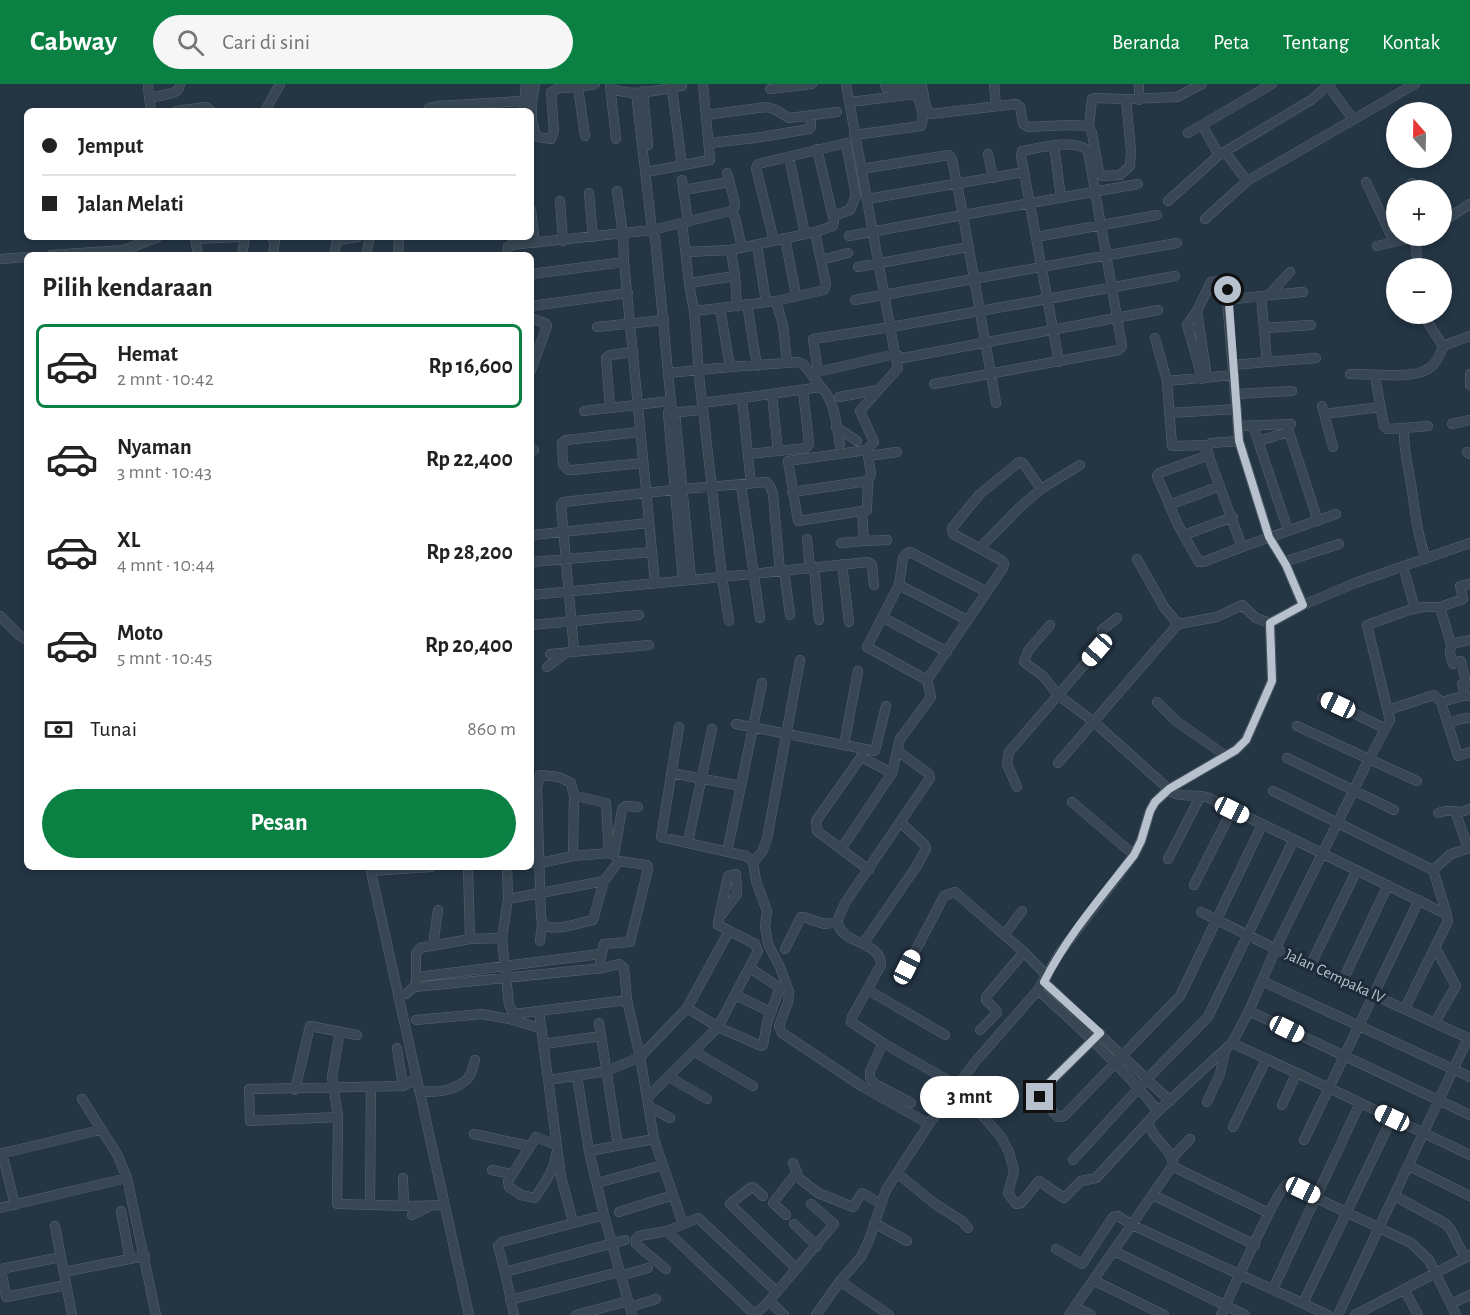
<!DOCTYPE html>
<html lang="id">
<meta charset="utf-8">
<style>
body{margin:0;font-family:"Alegreya Sans",sans-serif;background:#f6f6f6;color:#222;height:100vh;display:flex;flex-direction:column;font-size:22px;white-space:nowrap}
*{box-sizing:border-box;margin:0}
p{font-size:20px;color:#767676}
.icon{flex:none;width:33px;height:33px;fill:none;stroke:currentColor;stroke-width:2;stroke-linecap:round;stroke-linejoin:round}
.map{position:relative;flex:1;overflow:hidden}
.sheet{position:absolute;left:24px;top:168px;width:510px;height:618px;display:flex;flex-direction:column;background:#fff;border-radius:9px;box-shadow:0 3px 9px #0003}
.sheet>*{flex:none}
.hud{position:absolute;left:24px;top:24px;width:510px;height:132px;border-radius:9px;box-shadow:0 3px 9px #0003;display:grid;align-content:center;height:132px;padding:0 18px;background:#fff}
.needle{width:39px;rotate:340deg}
.fabs{position:absolute;left:1386px;top:18px;display:grid;gap:12px}
.fabs a{display:grid;place-items:center;width:66px;height:66px;border-radius:50%;background:#fff;box-shadow:0 3px 9px #0003;font-size:30px}
.end{position:absolute;width:27px;height:27px;margin:-14px;border:8px solid #b6c1cd;background:#111;box-shadow:0 0 0 3px #111}
.from{border-radius:50%}
.bubble{position:absolute;height:42px;border-radius:21px;background:#fff;box-shadow:0 3px 9px #0003;font-size:20px;font-weight:700;line-height:42px;text-align:center}
.car{position:absolute;width:18px;height:36px;margin:-18px -9px;border-radius:8px;box-shadow:0 0 4px 2px #0007;background:linear-gradient(#fff 24%,#345 0 40%,#fff 0 76%,#345 0 86%,#fff 0)}
.hud b{display:flex;align-items:center;gap:21px;height:57px;font-size:22px}
.hud b+b{border-top:2px solid #e0e0e0}
.hud i{width:15px;height:15px;background:#222}
ul{padding:0;list-style:none}
li{display:flex;align-items:center;gap:18px;height:84px;margin:0 12px 9px;padding:0 6px;border:3px solid transparent;border-radius:9px}
li div{flex:1}
li b{display:block;font-size:22px}
li em{font-style:normal;font-weight:700}
li.selected{border-color:#0b8043}
li>.icon{width:54px;height:54px;stroke-width:1.5}
h2{padding:0 18px;font-size:27px;line-height:72px}
.pay{display:flex;align-items:center;gap:15px;height:66px;padding:0 18px;font-size:22px}
.pay p{margin-inline-start:auto}
.primary-button{display:flex;gap:12px;margin-top:auto;padding:12px 18px}
.primary-button a{flex:1;height:69px;border-radius:36px;background:#0b8043;color:#fff;font-size:24px;font-weight:700;line-height:69px;text-align:center}
header{display:flex;align-items:center;gap:36px;box-sizing:border-box;height:84px;padding:0 30px;background:#0b8043;color:#fff}
header strong{font-size:28px}
nav{display:flex;gap:33px;margin-inline-start:auto;font-size:21px}
.search{width:420px;height:54px;background:#f6f6f6;display:flex;align-items:center;gap:15px;box-sizing:border-box;padding:0 21px;border-radius:33px;color:#767676;font-size:22px}
.map>svg:first-child{display:block}
.lines{fill:none;stroke-linecap:round;stroke-linejoin:round}
.minor-casing{stroke:#576471;stroke-width:10}
.minor{stroke:#394654;stroke-width:9}
.route{stroke:#b6c1cd;stroke-width:8}
.labels{text-anchor:middle;dominant-baseline:central;stroke-width:6;stroke-linejoin:round;paint-order:stroke}
.street-label{font-size:16px;fill:#b6c1cd;stroke:#1d2b39}
</style>
<header>
<strong>Cabway</strong>
<div class="search"><svg class="icon" aria-label="search" viewBox="0 0 24 24"><circle cx="10" cy="10" r="6"/><path d="M15 15l6 6"/></svg>Cari di sini</div>
<nav><a>Beranda</a><a>Peta</a><a>Tentang</a><a>Kontak</a></nav>
</header>
<div class="map">
<svg width="1470" height="1231" viewBox="0 0 1470 1231">
<rect width="100%" height="100%" fill="#243544"/>
<g class="lines">
<g class="minor-casing">
<path id="minor" d="M 148,0 L 149,14
M 535,0 C 532,17 528,38 538,53 L 551,55 L 554,47 L 551,8 L 559,4 L 578,3
M 846,0 L 895,270 L 903,274 L 1158,226
M 885,0 L 886,4 L 922,2 L 926,24 L 931,30 L 1016,20 L 1020,23 L 1023,40 L 1028,43 L 1069,41 L 1089,42 L 1092,49 L 1099,88 L 1102,92 L 1120,91 L 1130,82 L 1131,67 L 1126,15 L 1177,13 L 1202,0
M 994,0 L 996,22
M 1139,0 L 1139,16
M 1327,0 L 1353,35
M 610,1 L 616,55
M 672,4 L 682,82
M 612,5 C 634,13 659,6 682,2 L 682,0
M 770,5 L 812,0
M 643,7 L 648,61
M 636,9 L 652,146 L 655,153 L 671,319 L 668,329 L 683,496
M 850,18 L 915,10 C 921,17 925,35 921,42 L 854,51
M 151,27 L 149,14 L 173,9 L 178,6 L 180,0
M 176,27 L 206,23 L 211,27
M 265,27 L 280,0
M 428,27 L 429,24 L 437,22 L 523,17
M 523,27 L 526,0
M 706,31 L 766,23 L 774,25 L 789,34 L 837,28
M 1089,42 L 1092,15 L 1095,14 L 1126,15
M 1188,49 L 1202,41
M 585,52 L 578,3 L 595,0
M 710,59 L 755,54 L 809,45 L 811,43 L 810,31
M 1054,61 L 1061,114
M 1225,68 L 1247,97
M 988,70 L 993,94
M 1219,71 L 1202,41 L 1272,0
M 789,73 L 805,150
M 861,85 L 949,71 L 952,75 L 963,131 L 1138,100
M 646,88 L 710,76 L 703,0
M 682,96 L 688,138
M 1366,98 L 1394,158
M 1412,99 L 1416,106
M 684,106 L 729,98
M 617,107 L 623,151 L 624,178 L 655,499
M 589,109 L 593,153
M 867,115 L 1024,88 L 1059,278
M 560,117 L 563,157
M 1168,117 L 1219,71 L 1311,16 L 1330,0
M 531,126 L 535,159
M 731,127 L 735,133 L 742,164
M 1205,135 L 1247,97 L 1415,0
M 1442,138 L 1470,120
M 682,139 L 689,199
M 849,152 L 963,131 L 996,319
M 271,153 L 275,156 L 273,171
M 1036,153 L 1157,131
M 1415,153 L 1418,184
M 785,154 L 796,211
M 774,157 L 756,84 L 758,80 L 846,59 L 856,112 L 850,126 L 833,132
M 757,161 L 766,218
M 1377,162 L 1420,152
M 686,168 L 731,166
M 51,171 L 124,166 L 158,153
M 198,171 L 195,155 L 237,153
M 242,171 L 245,153
M 334,171 L 337,156 L 358,153
M 366,171 L 370,153
M 398,171 L 399,153
M 507,171 L 508,163 L 511,161 L 652,146 L 731,127 L 734,125 L 735,119 L 727,89
M 0,175 L 27,173
M 821,176 L 848,169
M 858,183 L 968,163
M 531,190 L 624,178
M 735,192 L 737,222
M 1269,211 L 1290,188
M 855,216 L 1177,159
M 1227,216 L 1261,212
M 776,217 L 783,241 L 787,278
M 747,220 L 757,282
M 531,222 L 628,209
M 720,224 L 776,217 L 824,206 L 826,201 L 815,148
M 694,227 L 689,199 L 735,192 L 731,166 L 815,148 L 833,142 L 834,137 L 817,65
M 1197,227 L 1203,267 L 1195,268 L 1187,241 L 1197,227 L 1211,198 L 1219,197 C 1228,201 1228,206 1227,216 L 1239,357 L 1211,359 L 1206,365 L 1242,463 L 1336,430
M 1425,230 L 1427,237 L 1443,262
M 531,234 L 545,239 L 547,242 L 531,286
M 597,243 L 664,236
M 1264,244 L 1311,241
M 1155,254 L 1167,297 L 1172,362 L 1208,361
M 1203,267 L 1207,294
M 1195,268 L 1202,295
M 1267,278 L 1316,274
M 1233,281 L 1267,278 L 1261,212 L 1303,208
M 730,283 L 798,278 L 804,281 L 821,303
M 668,289 L 730,283 L 720,224 L 694,227 C 697,257 698,288 702,319 L 742,314
M 1350,290 C 1371,289 1420,298 1434,280 C 1438,275 1441,268 1443,262 L 1470,252
M 1470,290 L 1470,301
M 1375,292 L 1384,342 L 1387,345 L 1404,344 C 1403,364 1408,381 1411,400 C 1415,426 1417,450 1426,475
M 1167,297 L 1234,291
M 934,300 L 1119,266 L 1122,262 L 1088,67 C 1075,54 1039,64 1022,67 L 1021,72 L 1024,88
M 1237,310 L 1292,307
M 772,311 L 778,367 L 806,364 L 809,360 L 803,306
M 839,313 L 878,306
M 1322,322 L 1333,363
M 610,324 L 606,274 L 610,271 L 633,268
M 672,324 L 675,328 L 691,495
M 584,327 L 670,317
M 668,329 L 703,326 L 722,493 L 868,478 L 872,481 L 874,501
M 1169,329 L 1237,325
M 1324,330 L 1380,323
M 1452,340 L 1470,336
M 1238,342 L 1291,340
M 1253,342 L 1288,446
M 836,343 L 857,357
M 1404,344 L 1428,342
M 640,348 L 566,356 L 562,359 L 563,380 L 568,386 L 573,386 L 643,379
M 1239,357 L 1269,453 L 1286,481 L 1303,521
M 1258,357 L 1289,348 L 1318,437
M 531,367 L 534,366
M 1467,368 L 1470,370
M 748,370 L 778,367
M 1209,371 L 1159,389 L 1157,392 L 1178,441 L 1199,478 L 1203,478 L 1242,463
M 868,372 L 897,368
M 751,400 L 742,314 L 821,303 C 836,319 836,340 840,361
M 741,401 L 760,534
M 792,408 L 868,397
M 1169,421 L 1220,402
M 862,427 L 798,437 L 788,377 L 867,366
M 1184,451 L 1233,433
M 531,453 L 533,451 L 649,439
M 807,455 L 810,483
M 864,457 L 887,456
M 841,459 L 864,457 L 862,427 L 867,426 L 868,397 L 871,390 L 867,366 L 874,358 L 860,327 L 898,284 L 895,270 L 818,288 L 813,255 L 891,243 L 1175,192
M 980,464 L 1019,424 L 1041,405
M 1137,475 L 1164,523 L 1178,540 L 1217,533 L 1242,521 L 1256,534 L 1270,539
M 531,478 L 652,468
M 1284,478 L 1339,460
M 842,480 L 849,538
M 1403,482 L 1415,525
M 814,483 L 819,536
M 784,486 L 790,531
M 899,501 L 903,474 L 906,470 L 910,468 L 987,508
M 531,511 L 722,493 L 729,537
M 1440,523 L 1451,560 L 1450,569 L 1453,580 L 1461,577 L 1466,599 L 1462,600 L 1465,612
M 0,532 L 19,551 L 27,556
M 882,533 L 947,568
M 531,541 L 639,531
M 1050,541 L 1028,567 L 1024,578 L 1043,592 L 1058,611 L 1094,638 L 1173,709 C 1184,714 1198,709 1209,714 L 1446,830 L 1448,837 L 1405,924
M 1451,560 L 1470,556
M 574,566 L 561,421 L 563,418 L 682,405 L 767,398 L 770,402 L 773,410 L 780,487
M 550,570 L 649,561
M 547,583 L 567,568
M 927,596 L 867,563 L 899,501 L 967,536
M 1322,614 L 1384,644
M 1157,618 L 1176,637 L 1226,672
M 1441,618 L 1458,672 L 1470,668
M 1388,626 L 1434,611 L 1441,618 L 1463,612 L 1469,612
M 736,640 L 875,667 L 886,622
M 1448,640 L 1460,635 L 1468,634
M 1297,642 L 1417,697
M 679,643 L 661,753 L 746,772 L 753,778 L 756,797 L 767,827 L 765,842 L 768,860 L 780,883 L 789,908 L 788,918 L 779,942 L 782,949 L 863,1003 L 929,1040
M 844,661 L 858,587
M 899,668 L 929,690 L 930,694 L 845,819 C 843,825 838,832 838,838 C 839,860 882,857 881,881 L 852,933 L 851,938 L 883,959 L 956,1001 L 1001,1053 L 1009,1068 L 1014,1087 L 1008,1109 L 1016,1120 L 1021,1119 L 1039,1097 L 1064,1114 L 1081,1097 L 1096,1094 L 1158,1027 L 1232,959 L 1249,927 L 1279,857 L 1369,675 L 1390,636 L 1367,541 L 1409,526 L 1423,523 L 1440,523 L 1463,515 L 1460,502 L 1470,500
M 1287,674 L 1394,726
M 1058,679 L 1178,540
M 671,689 L 741,702 L 727,768
M 892,689 L 861,673 L 816,737 L 817,747 L 841,765 L 892,689 L 900,655 L 931,613 L 927,596 L 1003,484 L 1004,479 L 1001,476 L 953,450 L 952,444 L 980,410 L 1019,378 L 1023,379 L 1041,405 L 1080,381
M 741,702 L 762,599
M 1017,703 L 1007,680 L 1009,668 L 1097,566 L 1103,558 L 1102,546 L 1117,534
M 1273,707 L 1433,786
M 1072,718 L 1134,771
M 1438,729 L 1445,727 L 1455,727 L 1468,764
M 1457,729 L 1470,725
M 688,758 L 712,645
M 841,765 L 869,786
M 614,771 L 622,725 L 626,722 L 638,723
M 573,772 L 574,710
M 1168,775 L 1200,713
M 753,778 L 762,768 L 767,755 L 800,576
M 531,779 L 540,779 L 573,772 L 609,769 L 614,771
M 370,783 L 469,1231
M 468,783 L 470,855 L 502,854 L 509,921 L 514,930 L 627,916
M 371,787 L 431,783
M 604,797 L 593,836 C 578,839 559,847 544,842 L 541,834 L 537,703 L 540,691 L 559,693 L 571,699 L 573,708 L 576,712 L 606,719 L 609,769
M 1194,801 L 1232,726
M 508,815 L 604,797 L 619,777 L 647,781 L 648,785 L 630,858 L 604,860 L 600,877 L 603,884
M 1201,828 L 1310,882 L 1470,955
M 1447,831 L 1433,786 L 1451,770 L 1470,764
M 1004,851 L 1022,827
M 502,854 L 508,815 L 507,783
M 540,857 L 542,839
M 863,860 L 916,783 L 926,765 L 925,761 L 901,739
M 433,861 L 438,826
M 785,865 L 801,833 L 804,833 L 824,840 L 838,838
M 1310,882 L 1357,786
M 907,883 L 944,812 L 955,808 L 1024,868 L 1047,892
M 418,893 L 600,870
M 1343,896 L 1388,801
M 1262,897 L 1470,993
M 1044,898 L 1170,1017
M 415,903 L 603,884 L 619,880 L 624,884 L 627,916 L 640,973 L 654,1055 L 683,1140
M 868,906 L 945,951
M 1038,906 C 1080,944 1122,983 1158,1027
M 735,911 L 771,928 L 780,904 L 750,884
M 398,912 L 406,910 L 416,901 L 416,870 L 420,864 L 470,855
M 687,924 L 718,943 L 761,962 L 763,961 L 767,939 L 771,928
M 539,927 L 561,1093 L 573,1138
M 1249,927 L 1470,1031
M 416,936 L 482,930 L 514,936 L 542,945
M 1435,938 L 1456,902 L 1436,865
M 599,939 L 618,1061
M 980,946 L 997,929 L 996,926 L 986,916 L 986,913 L 1024,868
M 340,947 L 332,993 L 338,1033 L 337,1120 L 411,1122 L 444,1121
M 1100,949 L 1039,1009 L 1040,1013 L 1058,1033 L 1064,1032 L 1180,912 L 1262,741
M 883,959 L 870,987 L 870,994 L 875,1000 L 911,1019
M 1232,959 L 1329,1004 L 1419,816
M 544,960 L 601,952
M 397,964 L 403,1002
M 695,968 L 753,1002
M 577,992 L 589,1067 L 604,1131 L 632,1231
M 669,993 L 707,1015
M 548,996 L 607,987 L 640,973 L 687,924 L 729,847
M 295,1006 L 310,942 L 357,951
M 419,1006 C 433,1010 457,1007 468,994 C 472,990 473,982 475,976
M 648,1013 L 718,943 L 758,867 L 755,860 L 718,841 L 719,834 L 728,792 L 736,790 L 737,810 L 719,834
M 82,1015 L 117,1070 L 127,1094 L 156,1231
M 1207,1018 L 1220,990 L 1225,966
M 1282,1021 L 1296,990
M 648,1022 L 670,1034
M 338,1033 L 250,1037 L 249,1005 L 403,1002 L 416,995
M 1148,1038 C 1154,1059 1170,1060 1174,1083
M 1233,1043 L 1266,976
M 474,1050 L 529,1062
M 1304,1056 L 1329,1004 L 1470,1071
M 589,1067 L 654,1055
M 2,1069 L 15,1121
M 0,1070 L 100,1046
M 556,1070 C 555,1086 543,1101 535,1114 L 521,1111 L 509,1103 L 508,1097 L 536,1053 L 553,1060 L 556,1060
M 1172,1074 L 1190,1055
M 1073,1076 L 1147,995 L 1208,933 L 1294,755
M 1409,1082 L 1470,1112
M 492,1086 L 512,1090
M 897,1089 L 935,1120 L 962,1137 L 968,1144
M 795,1091 L 818,1109 L 853,1123 L 862,1109 L 880,1119
M 403,1094 L 404,1122
M 597,1099 L 663,1081
M 1153,1111 L 1255,1161
M 763,1112 L 753,1103 L 750,1104 L 730,1120 L 797,1185
M 1395,1112 L 1446,1140 L 1451,1146 L 1465,1174
M 370,1121 L 371,1003
M 0,1124 L 127,1094
M 121,1127 L 130,1175
M 619,1128 L 673,1111
M 412,1131 L 428,1123
M 604,1131 L 502,1158 L 498,1162 L 505,1188 L 625,1156
M 786,1131 L 773,1119 L 797,1088 L 793,1079
M 874,1139 L 907,1157
M 794,1140 L 817,1162
M 55,1142 L 72,1231
M 1056,1165 L 1082,1180 L 1113,1133 L 1118,1132 L 1132,1141 L 1328,1231
M 1114,1167 L 1245,1231
M 61,1173 L 1,1185 L 6,1213 L 66,1201
M 666,1185 L 636,1160 L 636,1155 L 639,1152 L 667,1147
M 64,1188 L 145,1172
M 505,1188 L 514,1231
M 620,1192 L 648,1184
M 1093,1196 L 1164,1231
M 840,1197 L 889,1231
M 1273,1205 L 1360,1019
M 1404,1205 L 1418,1231
M 510,1216 L 619,1188
M 769,1217 L 760,1226 L 753,1229 L 667,1147 L 698,1134 L 777,1208
M 1303,1219 L 1392,1034
M 1451,1220 L 1470,1211
M 630,1223 L 656,1215
M 1075,1223 L 1091,1231
M 576,1231 L 628,1217
M 784,1231 L 769,1217 L 834,1140 L 811,1120
M 816,1231 L 840,1197 L 861,1173 L 869,1156 L 886,1106 L 929,1040 L 975,978 L 1038,906 L 1059,870 L 1134,771 L 1141,757 L 1150,727 L 1155,718 L 1169,705 L 1236,666 L 1246,656 L 1272,597 L 1270,539 L 1303,521 L 1355,499 L 1470,459
M 1069,1231 L 1171,1084 L 1176,1084 L 1269,1129
M 1221,1231 C 1230,1212 1277,1105 1287,1100 L 1411,1159 L 1429,1176 L 1456,1231
M 1338,1231 L 1468,954
M 1355,1231 L 1470,1171"/>
</g>
<use href="#minor" class="minor"/>
</g>
<g class="lines">
<path class="route" d="M 1040,1013 L 1039,1009 L 1100,949 L 1044,898 C 1067,852 1102,812 1134,771 L 1141,757 L 1150,727 L 1155,718 L 1169,705 L 1236,666 L 1246,656 L 1272,597 L 1270,539 L 1303,521 L 1286,481 L 1269,453 L 1239,357 L 1228,206"/>
</g>
<g class="labels">
<g class="street-label">
<text transform="translate(1335 892) rotate(25)">Jalan Cempaka IV</text>
</g>
</g>
</svg>
<div class="fabs">
<a><svg class="needle" viewBox="-14 -14 28 28"><path d="M0-13l5 13h-10z" fill="#e53935"/><path d="M0 13l5-13h-10z" fill="#767676"/></svg></a>
<a>+</a>
<a>−</a>
</div>
<i class="end from" style="left:1228px;top:206px"></i>
<i class="end" style="left:1040px;top:1013px"></i>
<div class="bubble" style="left:920px;top:992px;width:99px">3 mnt</div>
<i class="car" style="left:1097px;top:566px;rotate:221deg"></i>
<i class="car" style="left:1338px;top:621px;rotate:295deg"></i>
<i class="car" style="left:1232px;top:726px;rotate:116deg"></i>
<i class="car" style="left:907px;top:883px;rotate:27deg"></i>
<i class="car" style="left:1287px;top:945px;rotate:116deg"></i>
<i class="car" style="left:1392px;top:1034px;rotate:295deg"></i>
<i class="car" style="left:1303px;top:1106px;rotate:115deg"></i>
<div class="hud">
<b><i class="from"></i>Jemput</b>
<b><i></i>Jalan Melati</b>
</div>
<section class="sheet">
<h2>Pilih kendaraan</h2>
<ul>
<li class="selected"><svg class="icon" aria-label="car" viewBox="0 0 24 24"><path d="M5 17H2v-5l4-1 3-4h7l3 4 3 1v5h-3M9 17h6M6 11h13"/><circle cx="7" cy="17" r="2"/><circle cx="17" cy="17" r="2"/></svg><div><b>Hemat</b><p>2 mnt · 10:42</p></div><em>Rp 16,600</em></li>
<li><svg class="icon" aria-label="car" viewBox="0 0 24 24"><path d="M5 17H2v-5l4-1 3-4h7l3 4 3 1v5h-3M9 17h6M6 11h13"/><circle cx="7" cy="17" r="2"/><circle cx="17" cy="17" r="2"/></svg><div><b>Nyaman</b><p>3 mnt · 10:43</p></div><em>Rp 22,400</em></li>
<li><svg class="icon" aria-label="car" viewBox="0 0 24 24"><path d="M5 17H2v-5l4-1 3-4h7l3 4 3 1v5h-3M9 17h6M6 11h13"/><circle cx="7" cy="17" r="2"/><circle cx="17" cy="17" r="2"/></svg><div><b>XL</b><p>4 mnt · 10:44</p></div><em>Rp 28,200</em></li>
<li><svg class="icon" aria-label="car" viewBox="0 0 24 24"><path d="M5 17H2v-5l4-1 3-4h7l3 4 3 1v5h-3M9 17h6M6 11h13"/><circle cx="7" cy="17" r="2"/><circle cx="17" cy="17" r="2"/></svg><div><b>Moto</b><p>5 mnt · 10:45</p></div><em>Rp 20,400</em></li>
</ul>
<div class="pay"><svg class="icon" aria-label="cash" viewBox="0 0 24 24"><path d="M3 7h18v10H3z"/><circle cx="12" cy="12" r="2"/></svg>Tunai<p>860 m</p></div>
<div class="primary-button"><a>Pesan</a></div>
</section>
</div>
